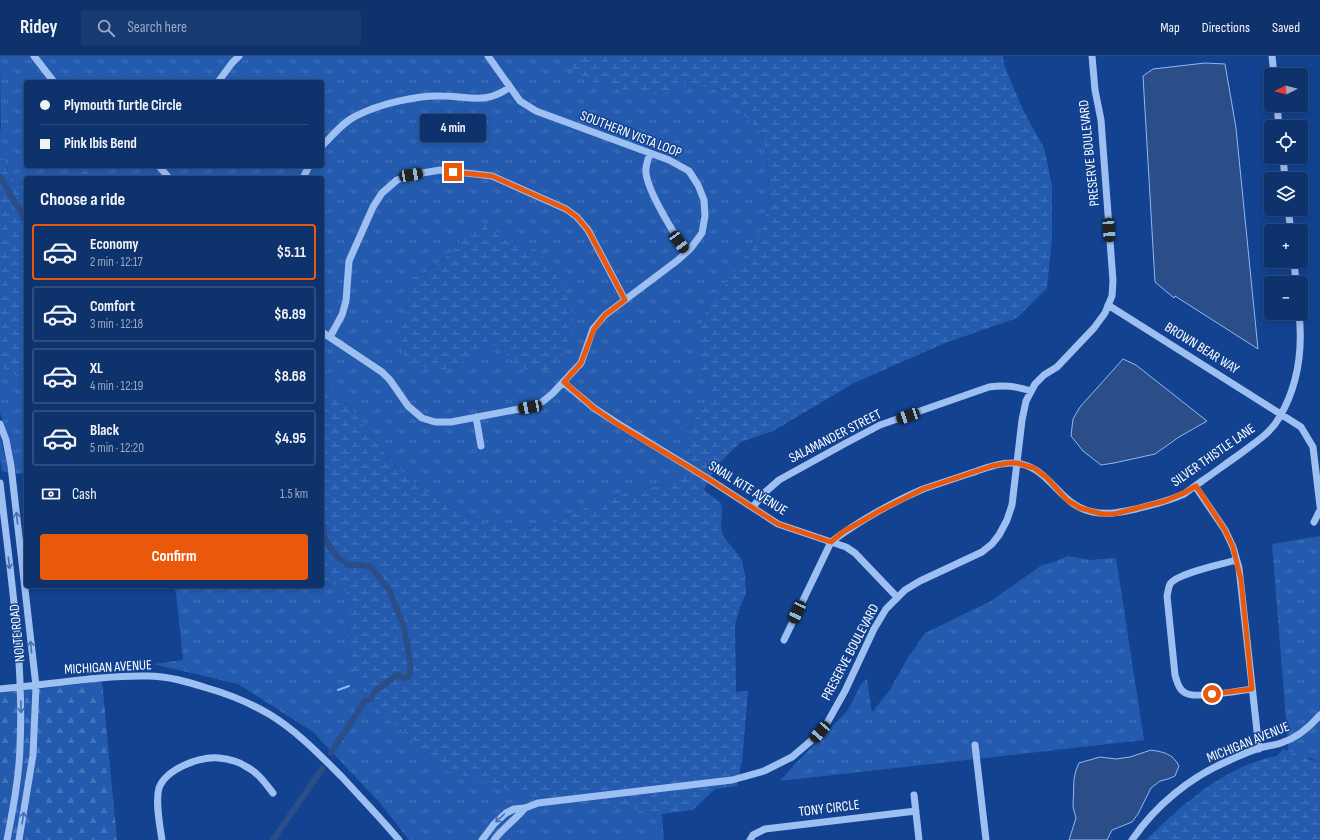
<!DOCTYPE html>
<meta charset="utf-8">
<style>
body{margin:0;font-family:"Sofia Sans Condensed",sans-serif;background:#173a72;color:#f1f3f6;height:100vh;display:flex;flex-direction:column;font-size:15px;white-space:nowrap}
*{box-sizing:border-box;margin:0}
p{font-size:13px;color:#9baac2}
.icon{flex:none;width:22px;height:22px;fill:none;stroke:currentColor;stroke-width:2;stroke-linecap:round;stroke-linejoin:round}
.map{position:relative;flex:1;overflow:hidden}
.panel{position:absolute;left:24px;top:120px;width:300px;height:412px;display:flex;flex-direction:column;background:#0e326c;border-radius:4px;box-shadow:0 2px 6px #0003,0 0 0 1px #2e4d7f}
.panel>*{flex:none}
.hud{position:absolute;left:24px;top:24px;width:300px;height:88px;border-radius:4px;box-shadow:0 2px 6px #0003,0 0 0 1px #2e4d7f;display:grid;align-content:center;height:88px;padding:0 16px;background:#0e326c}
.needle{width:26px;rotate:264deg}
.fabs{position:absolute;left:1264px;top:12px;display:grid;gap:8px}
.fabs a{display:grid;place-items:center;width:44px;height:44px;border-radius:4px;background:#0e326c;box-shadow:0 2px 6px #0003,0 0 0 1px #2e4d7f;font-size:20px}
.end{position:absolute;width:18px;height:18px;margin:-9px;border:5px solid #ea580c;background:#fff;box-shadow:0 0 0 2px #fff}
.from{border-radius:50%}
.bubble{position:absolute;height:28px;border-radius:4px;background:#0e326c;box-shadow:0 2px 6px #0003,0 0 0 1px #2e4d7f;font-size:13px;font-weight:700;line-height:28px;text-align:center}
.car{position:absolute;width:12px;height:24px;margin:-12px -6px;border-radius:5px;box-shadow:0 0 3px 1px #0007;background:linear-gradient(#222 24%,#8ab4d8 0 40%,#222 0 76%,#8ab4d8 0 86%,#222 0)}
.hud b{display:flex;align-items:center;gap:14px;height:38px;font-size:15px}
.hud b+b{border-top:1px solid #2e4d7f}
.hud i{width:10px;height:10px;background:#f1f3f6}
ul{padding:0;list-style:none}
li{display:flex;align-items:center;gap:12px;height:56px;margin:0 8px 6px;padding:0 8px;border:2px solid #2e4d7f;border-radius:4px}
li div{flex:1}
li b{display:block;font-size:15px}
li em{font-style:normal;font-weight:700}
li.current{border-color:#ea580c}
li>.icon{width:36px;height:36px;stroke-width:1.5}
h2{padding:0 16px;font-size:18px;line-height:48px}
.pay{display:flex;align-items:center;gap:10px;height:44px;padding:0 16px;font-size:15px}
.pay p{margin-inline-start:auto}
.action{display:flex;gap:8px;margin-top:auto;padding:8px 16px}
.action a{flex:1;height:46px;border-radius:4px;background:#ea580c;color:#fff;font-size:16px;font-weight:700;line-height:46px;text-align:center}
header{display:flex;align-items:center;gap:24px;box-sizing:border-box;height:56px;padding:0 20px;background:#0e326c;border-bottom:1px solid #2e4d7f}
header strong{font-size:19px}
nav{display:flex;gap:22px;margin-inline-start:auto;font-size:14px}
.search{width:280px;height:36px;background:#173a72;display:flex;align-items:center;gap:10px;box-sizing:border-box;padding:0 14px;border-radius:4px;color:#9baac2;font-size:15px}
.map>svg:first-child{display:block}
.grass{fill:url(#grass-tufts);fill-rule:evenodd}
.forest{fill:url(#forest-firs)}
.wetland{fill:url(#wetland-marsh)}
.water{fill:#2b4e88;stroke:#8fb9f5}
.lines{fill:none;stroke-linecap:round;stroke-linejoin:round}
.stream{stroke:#8fb9f5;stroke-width:2}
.canal{stroke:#2b4e88;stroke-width:6}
.minor{stroke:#9ebff2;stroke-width:7}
.oneway{stroke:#436eb2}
.route{stroke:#ea580c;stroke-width:5}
.labels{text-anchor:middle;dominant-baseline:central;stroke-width:3;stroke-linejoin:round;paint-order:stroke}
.street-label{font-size:14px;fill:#fff;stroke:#124290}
</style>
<header>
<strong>Ridey</strong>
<div class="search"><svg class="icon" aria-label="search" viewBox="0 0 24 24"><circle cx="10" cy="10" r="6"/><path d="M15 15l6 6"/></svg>Search here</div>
<nav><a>Map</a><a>Directions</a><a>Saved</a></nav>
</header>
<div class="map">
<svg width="1320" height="784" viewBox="0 0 1320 784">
<defs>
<pattern id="grass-tufts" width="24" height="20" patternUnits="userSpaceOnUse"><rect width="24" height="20" fill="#245baf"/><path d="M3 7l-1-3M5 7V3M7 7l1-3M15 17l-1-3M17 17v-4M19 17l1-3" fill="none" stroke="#4574bb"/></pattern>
<pattern id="forest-firs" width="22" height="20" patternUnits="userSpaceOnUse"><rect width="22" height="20" fill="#245baf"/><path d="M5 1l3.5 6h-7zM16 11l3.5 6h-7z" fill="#4574bb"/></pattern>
<pattern id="wetland-marsh" width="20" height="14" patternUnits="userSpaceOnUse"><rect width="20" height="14" fill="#245baf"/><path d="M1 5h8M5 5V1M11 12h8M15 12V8" fill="none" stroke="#4574bb"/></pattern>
</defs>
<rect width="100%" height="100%" fill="#124290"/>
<path class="grass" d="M 0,0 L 565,0 L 575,17 L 589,25 L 639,38 L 657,38 L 690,30 L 718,33 L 732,41 L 742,57 L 762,78 L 767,97 L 769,133 L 768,151 L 763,171 L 729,225 L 711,242 L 697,280 L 699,310 L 709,325 L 709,346 L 697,359 L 687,374 L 691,398 L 687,414 L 667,428 L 623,437 L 580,454 L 551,469 L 520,473 L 483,467 L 454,453 L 429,438 L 407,421 L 388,402 L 350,351 L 322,327 L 322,122 L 107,122 L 97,112 L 76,111 L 64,119 L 53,122 L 26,122 L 26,128 L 16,129 L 8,116 L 1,95 ZM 26,26 L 322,26 L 322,110 L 26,110 ZM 487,169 L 501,179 L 519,189 L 534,192 L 553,212 L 570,246 L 530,315 C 516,308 508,303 500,289 L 489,289 L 459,308 L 443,315 L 420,311 L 396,283 L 406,262 L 407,245 L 406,234 L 410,222 L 426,216 L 454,194 L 465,178 Z
M 0,310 L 26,326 L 26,417 L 16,418 L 9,383 L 0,357 Z
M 0,379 L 9,417 L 2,415 L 0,404 Z
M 1320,480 L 1320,707 L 1311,702 L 1289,701 L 1272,488 Z
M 1068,500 L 1090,504 L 1116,502 L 1144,684 L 780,725 L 795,708 L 848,654 L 861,628 L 867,623 L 872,656 L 890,634 L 907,603 L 925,577 L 991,545 L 1042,509 L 1054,506 Z
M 322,527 L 339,530 L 351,541 L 353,550 L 349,560 L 347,581 L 365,637 L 383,658 L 406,678 L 423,696 L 442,712 L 462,719 L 610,750 L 629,752 L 662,760 L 664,784 L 409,784 L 380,747 L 313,676 L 238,628 L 153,608 L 183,604 L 176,537 L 174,530 L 322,530 Z"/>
<path class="forest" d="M 102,625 L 117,784 L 23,784 L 36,702 L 39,633 Z
M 32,633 L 30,699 L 16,784 L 10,784 C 21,734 25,686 24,634 Z
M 17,635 L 17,693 L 11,748 L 3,784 L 0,784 L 0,637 Z"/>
<path class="wetland" d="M 565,0 L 1003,0 L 1004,9 L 1024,56 L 1044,92 L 1052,129 L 1052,182 L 1047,232 L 1017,262 L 945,287 L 904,305 L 854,327 L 773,375 L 741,386 L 716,410 L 704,434 L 721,447 L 722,458 L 721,468 L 723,480 L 741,502 L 745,519 L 746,538 L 740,551 L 735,569 L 736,636 L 748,635 L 742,705 L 737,730 L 715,733 L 693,754 L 662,758 L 662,760 L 629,752 L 579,750 L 528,740 L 442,713 L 423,696 L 406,678 L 383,658 L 365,637 L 353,616 L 347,581 L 349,560 L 353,550 L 351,541 L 339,530 L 322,527 L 322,327 L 350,351 L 388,402 L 407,421 L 429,438 L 454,453 L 483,467 L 520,473 L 551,469 L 580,454 L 623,437 L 667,428 L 687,414 L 691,398 L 687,375 L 697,359 L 709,346 L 709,325 L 699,310 L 697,280 L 711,242 L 729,225 L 763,171 L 768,151 L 769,133 L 767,97 L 762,78 L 742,57 L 732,41 L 718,33 L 690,30 L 657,38 L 639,38 L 589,25 L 575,17 Z
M 0,71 L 2,86 L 1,95 L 8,116 L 16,129 L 26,128 L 26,326 L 0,310 Z
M 76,111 L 97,112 L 107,122 L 53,122 L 64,119 Z
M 476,167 L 487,169 L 501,179 L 519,189 L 534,192 L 553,212 L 562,229 L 570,246 L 573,267 L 570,287 L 560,302 L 548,314 C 543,314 537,315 532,315 C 517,313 507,300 500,289 L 489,289 L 459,308 L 443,315 L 420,311 L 406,303 L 396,283 L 406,262 L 407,245 L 406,234 L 410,222 L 427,216 L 454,194 L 465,178 Z
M 1283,693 L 1320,707 L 1320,784 L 1146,784 C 1180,750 1228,708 1277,700 Z"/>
<path class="water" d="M 1205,7 L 1225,8 L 1236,72 L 1258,293 L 1175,240 L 1174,242 L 1155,226 L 1143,20 L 1153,13 Z
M 1123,303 L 1136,309 L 1207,365 L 1179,381 L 1155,398 L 1114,407 L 1101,409 L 1083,395 L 1071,380 L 1073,363 L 1080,351 Z
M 1151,694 C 1164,696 1173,698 1179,710 L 1175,720 L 1168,723 L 1160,725 L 1151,732 L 1138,758 L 1132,766 L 1112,774 L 1107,784 L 1069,784 L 1076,762 L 1073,751 L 1074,723 L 1076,714 L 1079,707 L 1100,701 L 1116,703 L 1130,701 Z"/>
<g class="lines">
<path class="stream" d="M 338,634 L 349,630"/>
<path class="canal" d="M 0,121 L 26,165
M 322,464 L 325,483 L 336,500 L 348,509 L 362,509 L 371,511 L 389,534 L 404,571 L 410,606 L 410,615 L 408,621 L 404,622 L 397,619 L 375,635 L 371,643 L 365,645 L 331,697
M 273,784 L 322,713"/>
<path class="minor" d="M 34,0 L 54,26
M 1272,0 L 1274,19
M 218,26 L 232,7 L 239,0
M 1277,49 L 1279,71
M 322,90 C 332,80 343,66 356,60 C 379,48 417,39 442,40 C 469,40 486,49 510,31
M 650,97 C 648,104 645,110 646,117 C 648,136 675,180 687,196
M 1283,101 L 1285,123
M 159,110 L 169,122
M 303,122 L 309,110
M 1288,153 L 1291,175
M 1294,205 L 1296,227
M 1108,249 L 1301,371 L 1313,391 L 1320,450
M 322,276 L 382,316 L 390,324 L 408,350 L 422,362 L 435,366 L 451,366 L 530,351 L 542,346 L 552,338 L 581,307 L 593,273 L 605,259 L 678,204 L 691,192 L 702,177 L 705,160 L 704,144 L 698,129 L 689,115 L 669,104 L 536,55 L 520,45 L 488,0
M 330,281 L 342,259 L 346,245 L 349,205 L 373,151 L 382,137 L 397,124 L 411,119 L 440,114 L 492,120 L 566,153 L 577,161 L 588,174 L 625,244
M 563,326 L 594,352 L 617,367 L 707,422 L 778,468 L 846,491 L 855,497 L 897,541
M 476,361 L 481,390
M 0,368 L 6,384 L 11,410 L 36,630 L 33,699 L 19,784
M 0,427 C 10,515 24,602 20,691 C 19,722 13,753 7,784
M 1195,430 L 1225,474 L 1233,491 L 1239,512 L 1259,693
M 753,451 L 763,438 L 779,424 L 846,387 L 880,369 L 989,331 C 1004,329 1017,330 1031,335
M 1314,466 L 1320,454
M 1236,504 C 1223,508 1177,517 1170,528 C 1168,532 1168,537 1167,540 L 1175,619 C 1177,626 1179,635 1188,638 C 1198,642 1239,635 1252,633
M 784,584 L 831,486 C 857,466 893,446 923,433 C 938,428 953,423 968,418 C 981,414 996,407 1010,407 C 1050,406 1056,449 1093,456 C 1109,459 1121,456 1136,453 C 1152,449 1169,445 1184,438 C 1190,434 1196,429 1202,425 C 1215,416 1227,407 1240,398 C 1254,387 1270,378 1279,362 C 1298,330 1303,294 1299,257
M 0,633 C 49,629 99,619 148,620 C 168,620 188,626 207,632 C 228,638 250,647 269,658 C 297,675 319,698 342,721 C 361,742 381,762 399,784
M 975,689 L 986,784
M 914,739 L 919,784
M 162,784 C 160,770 155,746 159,732 C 166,713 200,700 219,702 C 228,703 238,705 245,710 C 258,716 265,727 273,737
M 482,784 L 494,768 L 506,757 L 514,753 L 525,752 L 538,747 L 732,724 L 764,715 L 792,701 L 812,684 L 827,667 L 845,635 L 874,573 L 886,553 L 905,534 L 920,525 L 982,496 L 992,488 L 999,479 L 1007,464 L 1012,449 L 1022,364 L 1026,345 L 1035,328 L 1044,319 L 1057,311 L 1094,272 L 1105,257 L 1112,240 L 1113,225 L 1101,64 L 1095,34 L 1092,0
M 494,784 C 503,772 516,763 525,752
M 750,784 L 753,779 L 765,773 L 916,755
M 1132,784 C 1155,750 1190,721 1228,705 C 1239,700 1251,694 1263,691 C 1268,690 1275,689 1281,687 C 1297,682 1309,672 1320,659"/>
</g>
<defs><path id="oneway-shaft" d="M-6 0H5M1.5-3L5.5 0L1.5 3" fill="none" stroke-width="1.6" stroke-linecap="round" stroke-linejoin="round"/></defs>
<g class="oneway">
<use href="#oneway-shaft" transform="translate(17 462) rotate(-96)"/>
<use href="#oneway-shaft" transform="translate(9 507) rotate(83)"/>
<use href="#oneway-shaft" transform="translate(31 591) rotate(-96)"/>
<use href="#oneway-shaft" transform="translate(21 651) rotate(89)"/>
<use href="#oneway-shaft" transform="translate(23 762) rotate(-81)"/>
<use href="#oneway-shaft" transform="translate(500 762) rotate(138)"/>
</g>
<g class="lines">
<path class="route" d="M 453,116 L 492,120 L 566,153 L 577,161 L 588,174 L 625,244 L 605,259 L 594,273 L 581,307 L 564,326 L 594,352 L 617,368 L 707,422 L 778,468 L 831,486 L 843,476 L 883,453 L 923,433 L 992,410 L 1008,407 L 1017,407 L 1034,412 L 1047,422 L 1067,444 L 1080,452 L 1102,458 L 1114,458 L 1165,445 L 1184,437 L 1196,430 L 1225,474 L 1233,491 L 1241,524 L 1252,633 L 1212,638"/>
</g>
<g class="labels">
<g class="street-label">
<text transform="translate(631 78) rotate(21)">SOUTHERN VISTA LOOP</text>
<text transform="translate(1089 97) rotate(-96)">PRESERVE BOULEVARD</text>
<text transform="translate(1202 292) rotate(32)">BROWN BEAR WAY</text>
<text transform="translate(835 380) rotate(-27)">SALAMANDER STREET</text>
<text transform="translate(1213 399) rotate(-35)">SILVER THISTLE LANE</text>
<text transform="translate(748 432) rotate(32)">SNAIL KITE AVENUE</text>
<text transform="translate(17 577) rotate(-96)">NOLTE ROAD</text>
<text transform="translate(850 596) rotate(-62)">PRESERVE BOULEVARD</text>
<text transform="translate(108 611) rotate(-3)">MICHIGAN AVENUE</text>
<text transform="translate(1248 686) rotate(-22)">MICHIGAN AVENUE</text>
<text transform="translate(829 752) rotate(-7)">TONY CIRCLE</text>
</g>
</g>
</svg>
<div class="fabs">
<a><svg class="needle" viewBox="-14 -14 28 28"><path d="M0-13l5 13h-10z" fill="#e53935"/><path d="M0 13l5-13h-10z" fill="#9baac2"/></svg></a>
<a><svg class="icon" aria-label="locate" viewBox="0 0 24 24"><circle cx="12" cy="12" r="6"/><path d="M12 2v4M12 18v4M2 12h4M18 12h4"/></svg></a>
<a><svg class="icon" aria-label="layers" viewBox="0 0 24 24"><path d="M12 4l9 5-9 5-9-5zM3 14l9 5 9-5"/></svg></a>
<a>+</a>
<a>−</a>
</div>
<i class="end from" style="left:1212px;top:638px"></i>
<i class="end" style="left:453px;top:116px"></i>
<div class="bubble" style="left:420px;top:58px;width:66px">4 min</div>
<i class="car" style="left:411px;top:119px;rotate:81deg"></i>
<i class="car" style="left:1109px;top:174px;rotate:176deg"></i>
<i class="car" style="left:679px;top:186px;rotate:144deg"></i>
<i class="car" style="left:530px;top:351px;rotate:259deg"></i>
<i class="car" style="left:908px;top:360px;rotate:251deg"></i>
<i class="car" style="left:797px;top:556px;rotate:205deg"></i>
<i class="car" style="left:820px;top:676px;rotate:221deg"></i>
<div class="hud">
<b><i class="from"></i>Plymouth Turtle Circle</b>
<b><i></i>Pink Ibis Bend</b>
</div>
<section class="panel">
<h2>Choose a ride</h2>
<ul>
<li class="current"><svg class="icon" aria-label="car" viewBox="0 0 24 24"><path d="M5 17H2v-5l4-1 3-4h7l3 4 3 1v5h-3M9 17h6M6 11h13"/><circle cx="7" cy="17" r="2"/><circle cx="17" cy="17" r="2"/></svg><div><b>Economy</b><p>2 min · 12:17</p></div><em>$5.11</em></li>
<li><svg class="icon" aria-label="car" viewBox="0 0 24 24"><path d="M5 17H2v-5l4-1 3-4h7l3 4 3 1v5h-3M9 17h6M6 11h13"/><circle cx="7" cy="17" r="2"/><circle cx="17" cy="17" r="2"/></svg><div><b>Comfort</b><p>3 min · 12:18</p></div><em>$6.89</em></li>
<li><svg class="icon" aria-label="car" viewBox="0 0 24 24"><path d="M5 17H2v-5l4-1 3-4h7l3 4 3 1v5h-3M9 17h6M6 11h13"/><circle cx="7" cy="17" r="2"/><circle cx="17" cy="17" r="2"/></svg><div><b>XL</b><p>4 min · 12:19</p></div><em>$8.68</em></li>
<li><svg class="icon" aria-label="car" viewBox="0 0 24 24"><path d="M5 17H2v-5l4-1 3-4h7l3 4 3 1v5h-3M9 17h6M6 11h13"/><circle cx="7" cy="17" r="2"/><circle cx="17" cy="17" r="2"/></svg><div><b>Black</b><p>5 min · 12:20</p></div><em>$4.95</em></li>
</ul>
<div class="pay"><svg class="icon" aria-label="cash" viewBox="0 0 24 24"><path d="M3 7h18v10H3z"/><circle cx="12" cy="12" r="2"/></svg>Cash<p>1.5 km</p></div>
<div class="action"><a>Confirm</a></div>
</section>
</div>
